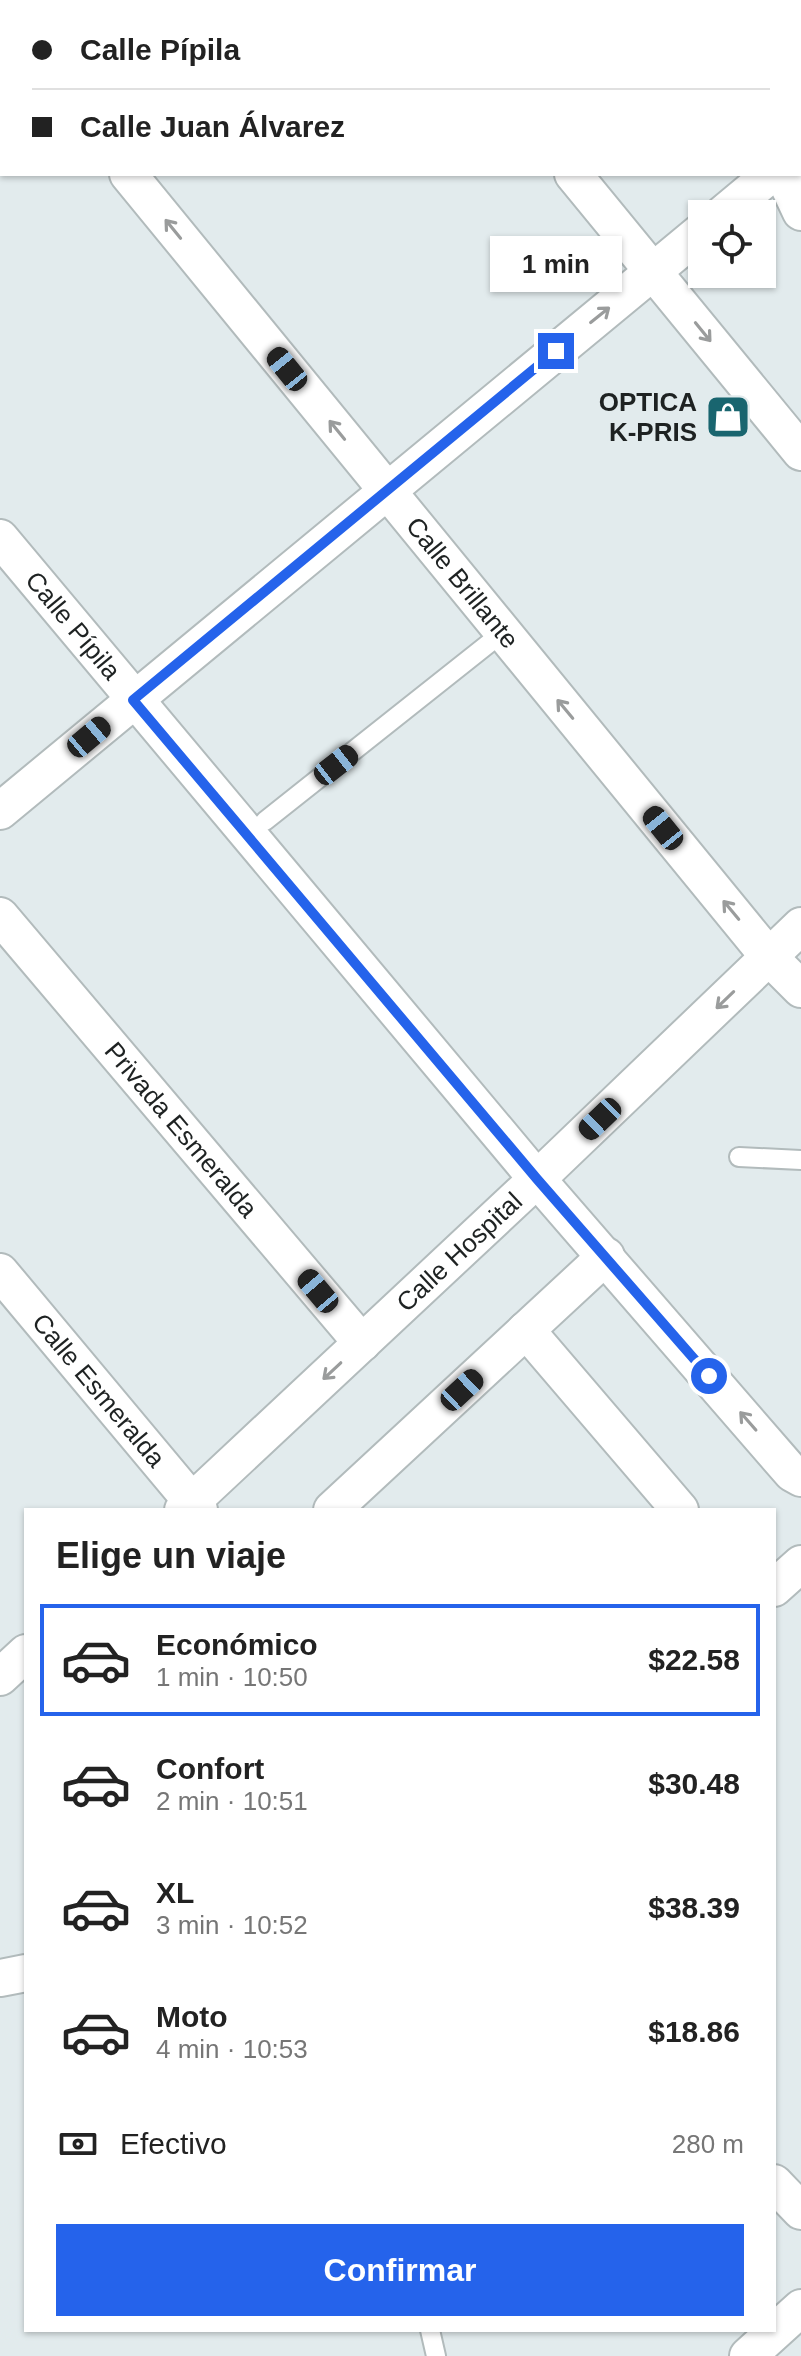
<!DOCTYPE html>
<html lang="es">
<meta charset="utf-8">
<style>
body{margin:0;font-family:Helvetica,sans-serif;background:#f2f2f2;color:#222;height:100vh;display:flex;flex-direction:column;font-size:30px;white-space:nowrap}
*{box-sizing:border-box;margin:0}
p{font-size:26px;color:#767676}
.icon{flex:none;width:44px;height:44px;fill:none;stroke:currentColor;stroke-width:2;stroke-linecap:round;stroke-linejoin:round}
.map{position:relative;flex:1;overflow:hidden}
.drawer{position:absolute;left:24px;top:1508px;width:752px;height:824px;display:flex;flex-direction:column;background:#fff;border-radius:0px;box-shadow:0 2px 6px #0004}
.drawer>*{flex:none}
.hud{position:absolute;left:0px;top:0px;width:802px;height:176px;box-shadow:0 2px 6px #0004;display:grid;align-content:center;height:176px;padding:0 32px;background:#fff}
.controls{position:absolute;left:688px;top:200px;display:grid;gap:16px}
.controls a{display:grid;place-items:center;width:88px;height:88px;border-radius:0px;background:#fff;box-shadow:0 2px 6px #0004;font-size:40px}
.end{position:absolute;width:36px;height:36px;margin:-18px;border:10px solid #2563eb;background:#fff;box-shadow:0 0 0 4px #fff}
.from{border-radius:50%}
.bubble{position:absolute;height:56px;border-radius:0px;background:#fff;box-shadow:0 2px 6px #0004;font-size:26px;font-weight:600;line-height:56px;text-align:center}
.car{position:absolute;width:24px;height:48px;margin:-24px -12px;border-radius:10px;box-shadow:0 0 6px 2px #0007;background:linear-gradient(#222 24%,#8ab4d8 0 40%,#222 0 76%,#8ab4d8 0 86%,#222 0)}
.hud b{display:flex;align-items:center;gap:28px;height:76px;font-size:30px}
.hud b+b{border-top:2px solid #e0e0e0}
.hud i{width:20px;height:20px;background:#222}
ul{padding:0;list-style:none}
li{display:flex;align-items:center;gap:24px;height:112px;margin:0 16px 12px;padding:0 16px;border:4px solid transparent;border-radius:0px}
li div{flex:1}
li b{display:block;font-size:30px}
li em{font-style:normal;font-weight:600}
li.on{border-color:#2563eb}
li>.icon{width:72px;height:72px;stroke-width:1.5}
h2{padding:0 32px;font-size:36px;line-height:96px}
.pay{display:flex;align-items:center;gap:20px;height:88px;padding:0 32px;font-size:30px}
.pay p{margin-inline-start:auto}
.primary-button{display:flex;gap:16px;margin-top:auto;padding:16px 32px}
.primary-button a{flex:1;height:92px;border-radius:0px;background:#2563eb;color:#fff;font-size:32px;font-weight:600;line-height:92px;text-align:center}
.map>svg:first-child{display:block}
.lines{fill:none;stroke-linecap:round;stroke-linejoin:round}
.lane-casing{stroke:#b2bbbc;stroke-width:22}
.street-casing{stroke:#b2bbbc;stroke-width:40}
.lane{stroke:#fff;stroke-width:18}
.street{stroke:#fff;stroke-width:36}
.oneway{stroke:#9a9c9c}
.route{stroke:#2563eb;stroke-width:10}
.labels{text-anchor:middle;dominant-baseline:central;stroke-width:7;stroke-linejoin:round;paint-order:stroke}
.poi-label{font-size:26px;font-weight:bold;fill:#1e2222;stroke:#e2ebed;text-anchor:end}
.street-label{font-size:26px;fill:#1e2222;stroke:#e2ebed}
</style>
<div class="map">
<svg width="801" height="2356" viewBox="0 0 801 2356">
<rect width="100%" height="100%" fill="#e2ebed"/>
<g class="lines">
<g class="lane-casing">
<path id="lane" d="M 265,821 L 502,633
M 739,1157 L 801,1160
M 430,2330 L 436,2356"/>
</g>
<g class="street-casing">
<g id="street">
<path d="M 431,0 L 433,2"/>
<path d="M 701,0 L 702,2"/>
<path d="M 32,2 L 34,0"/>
<path d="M 300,2 L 302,0"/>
<path d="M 0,16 L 2,19"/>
<path d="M 800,148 L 801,147"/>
<path id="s1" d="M 128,174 L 769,957 L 801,989"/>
<path d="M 573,174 L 801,452"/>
<path d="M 783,174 L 801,212"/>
<path d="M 723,214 L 771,174"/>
<path id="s2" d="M 0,538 L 537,1179 L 792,1473 L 801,1478"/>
<path d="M 0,811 L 702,231"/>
<path id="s3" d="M 0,916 L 362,1343"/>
<path id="s4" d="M 0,1272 L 199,1510"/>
<path d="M 526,1330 L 680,1510"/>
<path id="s5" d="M 183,1510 L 537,1179 L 801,926"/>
<path d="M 332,1510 L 606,1256"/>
<path d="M 774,1588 L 801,1564"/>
<path d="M 0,1677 L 26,1653"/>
<path d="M 0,1978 L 26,1973"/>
<path d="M 774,2183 L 801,2211"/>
<path d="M 748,2356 L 801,2308"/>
</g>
</g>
<use href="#lane" class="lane"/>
<use href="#street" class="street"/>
</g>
<defs><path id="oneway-shaft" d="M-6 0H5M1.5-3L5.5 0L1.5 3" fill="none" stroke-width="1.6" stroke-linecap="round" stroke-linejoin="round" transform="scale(2)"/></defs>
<g class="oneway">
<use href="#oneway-shaft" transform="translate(173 229) rotate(-129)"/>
<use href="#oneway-shaft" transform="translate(600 315) rotate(-39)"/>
<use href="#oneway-shaft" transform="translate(703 332) rotate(51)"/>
<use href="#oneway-shaft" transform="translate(337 430) rotate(-129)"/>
<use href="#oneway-shaft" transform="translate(565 709) rotate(-130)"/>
<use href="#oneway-shaft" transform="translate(731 910) rotate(-130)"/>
<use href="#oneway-shaft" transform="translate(725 1000) rotate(136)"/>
<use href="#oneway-shaft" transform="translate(332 1371) rotate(137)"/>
<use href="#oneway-shaft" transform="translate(748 1421) rotate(-131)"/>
</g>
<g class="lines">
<path class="route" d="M 556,351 L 133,700 L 537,1179 L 709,1376"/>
</g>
<defs>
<g id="shop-square" transform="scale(2.3)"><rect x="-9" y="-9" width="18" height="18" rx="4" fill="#19656f" stroke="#e2ebed"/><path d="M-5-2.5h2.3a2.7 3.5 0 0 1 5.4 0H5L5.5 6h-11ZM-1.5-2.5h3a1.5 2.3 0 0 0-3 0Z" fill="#fff"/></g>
</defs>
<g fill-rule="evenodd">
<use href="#shop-square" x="728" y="417"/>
</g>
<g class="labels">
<g class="poi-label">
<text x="697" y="402">OPTICA<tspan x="697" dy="30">K-PRIS</tspan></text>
</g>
<g class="street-label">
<text stroke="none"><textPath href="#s1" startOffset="528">Calle Brillante</textPath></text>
<text stroke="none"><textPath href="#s2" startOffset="114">Calle Pípila</textPath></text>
<text stroke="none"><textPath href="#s3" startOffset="280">Privada Esmeralda</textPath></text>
<text stroke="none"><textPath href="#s5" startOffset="378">Calle Hospital</textPath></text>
<text stroke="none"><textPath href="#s4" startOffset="154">Calle Esmeralda</textPath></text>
</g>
</g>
</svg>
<div class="controls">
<a><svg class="icon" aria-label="locate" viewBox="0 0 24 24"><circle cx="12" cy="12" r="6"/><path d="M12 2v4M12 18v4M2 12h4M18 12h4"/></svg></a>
</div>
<i class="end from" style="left:709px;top:1376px"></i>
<i class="end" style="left:556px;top:351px"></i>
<div class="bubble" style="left:490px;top:236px;width:132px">1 min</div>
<i class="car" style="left:287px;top:369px;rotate:321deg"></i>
<i class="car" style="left:89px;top:737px;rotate:50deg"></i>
<i class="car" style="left:336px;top:765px;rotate:52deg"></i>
<i class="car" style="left:663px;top:828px;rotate:321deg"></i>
<i class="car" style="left:600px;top:1119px;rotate:226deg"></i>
<i class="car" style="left:318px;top:1291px;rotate:320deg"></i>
<i class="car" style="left:462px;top:1390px;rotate:47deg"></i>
<div class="hud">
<b><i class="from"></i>Calle Pípila</b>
<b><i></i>Calle Juan Álvarez</b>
</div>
<section class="drawer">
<h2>Elige un viaje</h2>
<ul>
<li class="on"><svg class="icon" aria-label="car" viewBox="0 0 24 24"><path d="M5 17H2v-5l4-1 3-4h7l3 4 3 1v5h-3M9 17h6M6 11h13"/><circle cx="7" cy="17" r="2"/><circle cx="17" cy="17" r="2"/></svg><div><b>Económico</b><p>1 min · 10:50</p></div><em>$22.58</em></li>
<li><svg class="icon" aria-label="car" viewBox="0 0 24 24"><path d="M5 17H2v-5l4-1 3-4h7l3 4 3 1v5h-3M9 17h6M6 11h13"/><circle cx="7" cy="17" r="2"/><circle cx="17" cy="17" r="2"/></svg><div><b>Confort</b><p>2 min · 10:51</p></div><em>$30.48</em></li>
<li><svg class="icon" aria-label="car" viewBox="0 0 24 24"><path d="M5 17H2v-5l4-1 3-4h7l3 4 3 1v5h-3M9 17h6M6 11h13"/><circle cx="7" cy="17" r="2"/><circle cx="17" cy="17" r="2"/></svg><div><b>XL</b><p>3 min · 10:52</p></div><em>$38.39</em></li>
<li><svg class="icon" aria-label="car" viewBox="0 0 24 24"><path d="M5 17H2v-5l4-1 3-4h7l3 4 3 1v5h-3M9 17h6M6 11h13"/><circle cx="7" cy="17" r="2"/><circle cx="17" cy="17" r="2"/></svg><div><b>Moto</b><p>4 min · 10:53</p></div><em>$18.86</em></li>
</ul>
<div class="pay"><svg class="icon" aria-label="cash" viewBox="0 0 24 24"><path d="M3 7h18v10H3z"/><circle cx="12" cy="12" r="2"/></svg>Efectivo<p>280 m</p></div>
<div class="primary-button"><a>Confirmar</a></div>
</section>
</div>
